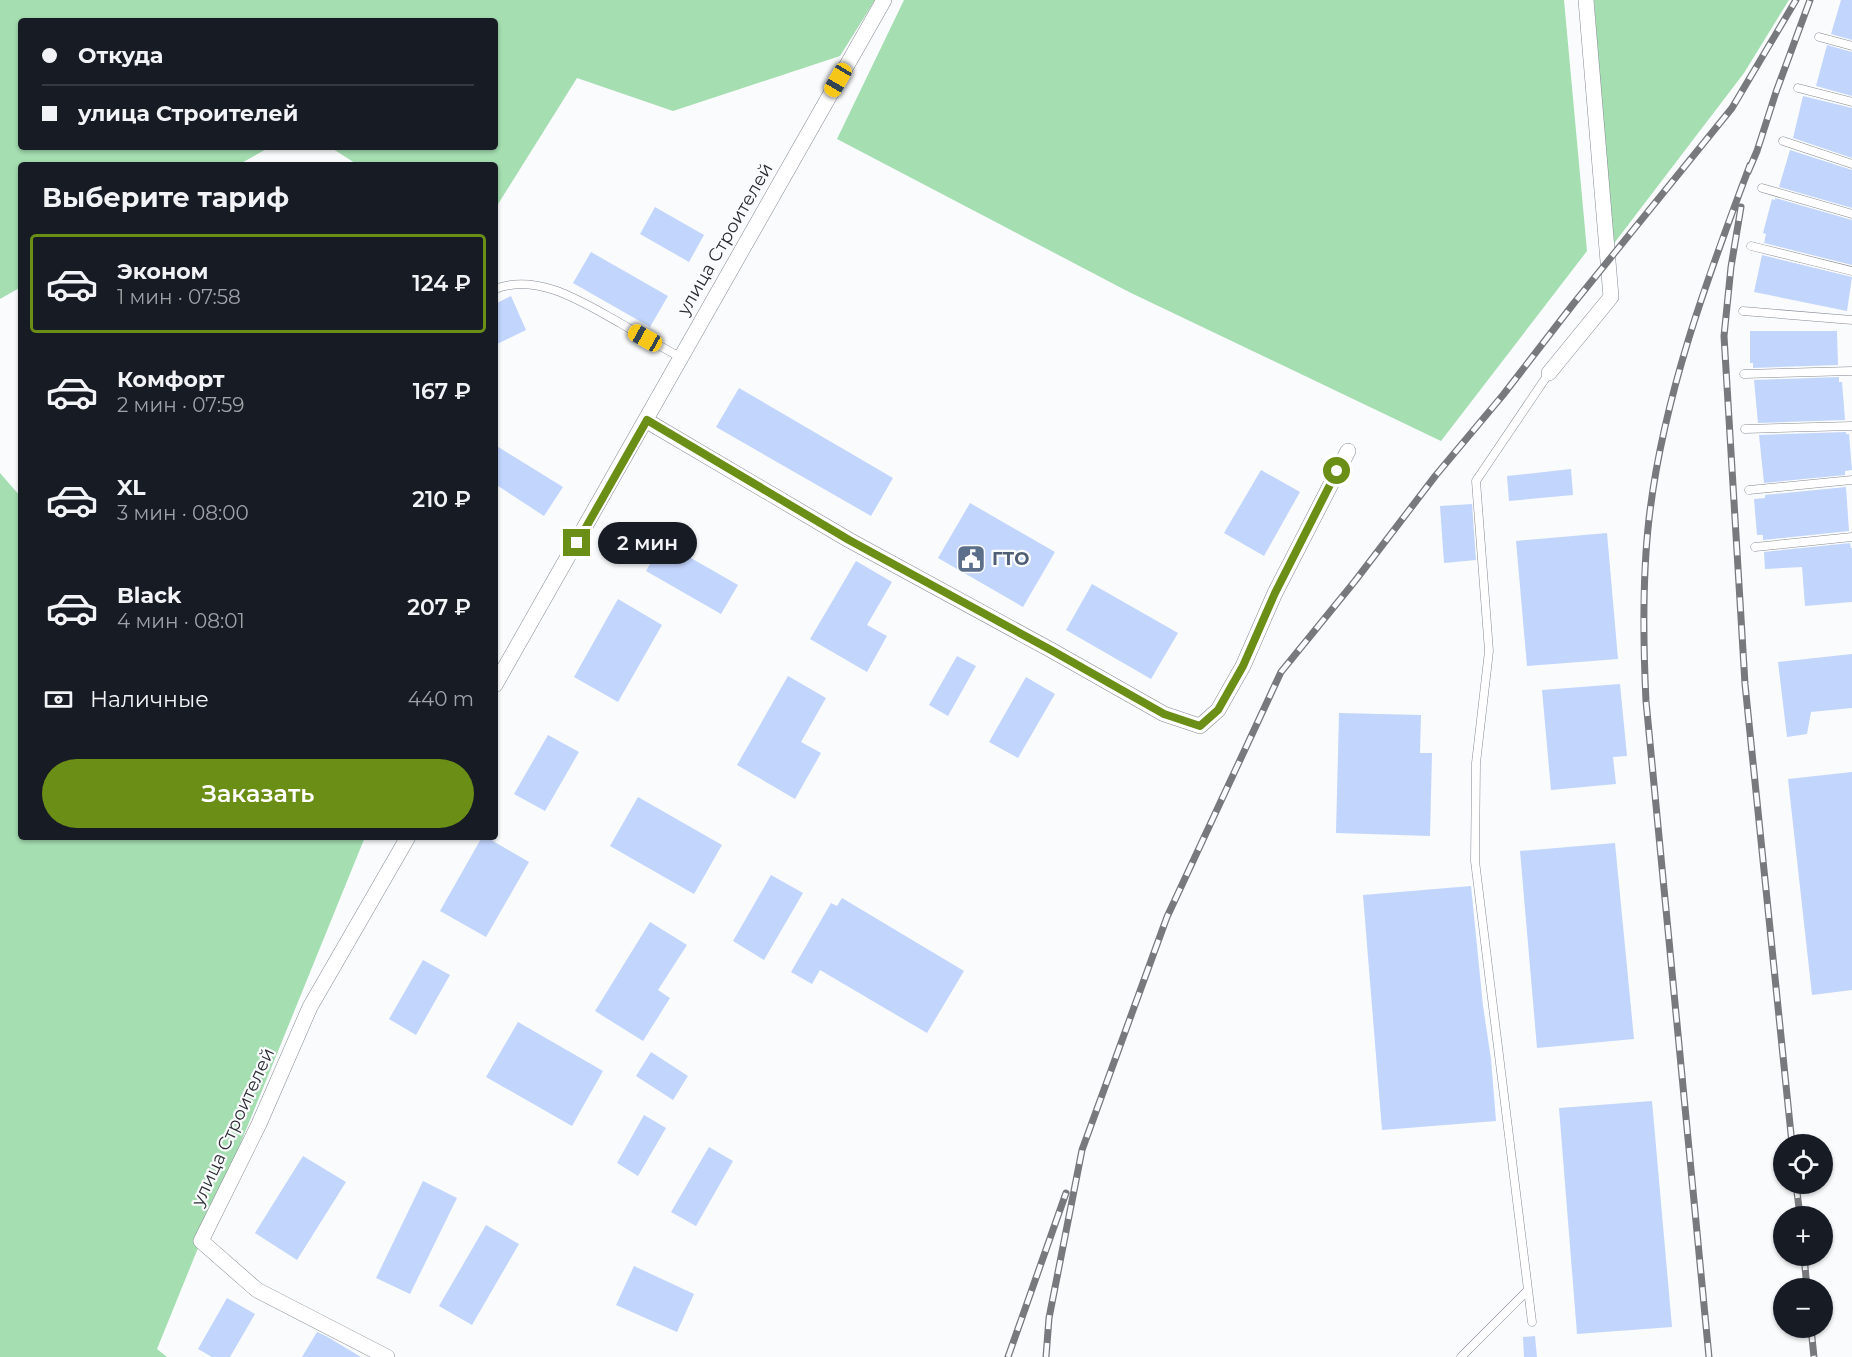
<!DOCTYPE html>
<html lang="ru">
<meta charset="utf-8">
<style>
body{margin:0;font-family:Montserrat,sans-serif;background:#242831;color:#f1f3f6;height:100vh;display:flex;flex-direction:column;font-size:22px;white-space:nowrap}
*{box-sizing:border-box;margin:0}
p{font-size:20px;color:#9ea1a6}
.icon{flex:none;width:33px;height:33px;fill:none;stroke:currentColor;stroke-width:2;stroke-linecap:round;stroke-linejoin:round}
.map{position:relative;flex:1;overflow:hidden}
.panel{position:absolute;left:18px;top:162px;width:480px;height:678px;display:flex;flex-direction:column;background:#171b24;border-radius:6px;box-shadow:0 2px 4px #0004}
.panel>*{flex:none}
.hud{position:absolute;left:18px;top:18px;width:480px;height:132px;border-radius:6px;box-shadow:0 2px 4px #0004;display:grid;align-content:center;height:132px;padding:0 24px;background:#171b24}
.tools{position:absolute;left:1773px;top:1134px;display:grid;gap:12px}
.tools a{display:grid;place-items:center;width:60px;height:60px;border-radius:50%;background:#171b24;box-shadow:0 2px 4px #0004;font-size:30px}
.end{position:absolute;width:27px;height:27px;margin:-14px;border:8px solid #6b8e16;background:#fff;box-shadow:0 0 0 3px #fff}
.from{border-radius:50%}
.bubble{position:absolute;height:42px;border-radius:21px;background:#171b24;box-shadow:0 2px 4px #0004;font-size:20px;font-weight:600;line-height:42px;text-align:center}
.car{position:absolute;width:18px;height:36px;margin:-18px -9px;border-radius:8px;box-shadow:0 0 4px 2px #0007;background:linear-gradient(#f5c518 24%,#345 0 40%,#f5c518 0 76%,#345 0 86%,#f5c518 0)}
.hud b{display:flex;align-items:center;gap:21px;height:57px;font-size:22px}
.hud b+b{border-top:2px solid #363941}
.hud i{width:15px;height:15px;background:#f1f3f6}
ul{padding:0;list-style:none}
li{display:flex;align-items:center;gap:18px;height:99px;margin:0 12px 9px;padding:0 12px;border:3px solid transparent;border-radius:6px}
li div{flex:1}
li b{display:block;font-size:22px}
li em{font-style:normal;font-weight:600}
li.selected{border-color:#6b8e16}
li>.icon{width:54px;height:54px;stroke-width:1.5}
h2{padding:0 24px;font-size:27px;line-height:72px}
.pay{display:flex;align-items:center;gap:15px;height:66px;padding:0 24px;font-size:22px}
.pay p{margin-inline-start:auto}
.button{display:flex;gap:12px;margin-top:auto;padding:12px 24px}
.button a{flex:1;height:69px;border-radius:36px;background:#6b8e16;color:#fff;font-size:24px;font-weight:600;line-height:69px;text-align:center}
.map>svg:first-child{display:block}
.green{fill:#a5deb1}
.building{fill:#c2d5fd}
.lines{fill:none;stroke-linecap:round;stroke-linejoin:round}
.service-casing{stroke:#858a93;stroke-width:9}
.minor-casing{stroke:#858a93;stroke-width:16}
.service{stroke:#fff;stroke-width:8}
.minor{stroke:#fff;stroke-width:15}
.rail-casing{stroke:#77797c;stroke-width:7}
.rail{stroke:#fafbfd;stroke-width:4.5;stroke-dasharray:14;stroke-linecap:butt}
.route{stroke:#6b8e16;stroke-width:8}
.labels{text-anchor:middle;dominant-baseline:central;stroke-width:4.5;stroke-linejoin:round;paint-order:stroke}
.street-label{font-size:18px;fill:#2b2d31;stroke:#fafbfd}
.service-label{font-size:18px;font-weight:bold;fill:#4e5e75;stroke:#fafbfd;text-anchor:start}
</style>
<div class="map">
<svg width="1852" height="1357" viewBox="0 0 1852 1357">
<rect width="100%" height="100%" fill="#fafbfd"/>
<path class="green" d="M 0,0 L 875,0 L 840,56 L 673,111 L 577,78 L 495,209 L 495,165 L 358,165 L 330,147 L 495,147 L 495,21 L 21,21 L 21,147 L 270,147 L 238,165 L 21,165 L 21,287 L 0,299 Z
M 904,0 L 1564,0 L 1587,251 L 1441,441 L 1129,292 L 837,139 Z
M 1594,0 L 1789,0 L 1744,73 L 1612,246 Z
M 0,473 L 21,497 L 21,837 L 365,837 L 157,1349 L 167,1357 L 0,1357 Z"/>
<path class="building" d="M 1841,0 L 1852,0 L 1852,40 L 1831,34 Z
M 1827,45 L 1852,52 L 1852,96 L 1816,86 Z
M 1803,96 L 1852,108 L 1852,158 L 1793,138 Z
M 1790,150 L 1852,170 L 1852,208 L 1779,187 Z
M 1775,198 L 1852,220 L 1852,265 L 1764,243 L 1766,234 L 1763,233 L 1772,199 L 1775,200 Z
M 655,207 L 704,235 L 689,262 L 640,234 Z
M 591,252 L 668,296 L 650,327 L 573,283 Z
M 1762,255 L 1852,277 L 1847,311 L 1754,292 Z
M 511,296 L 526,330 L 495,345 L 495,304 Z
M 1750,331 L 1837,331 L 1838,365 L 1753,368 L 1753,363 L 1750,363 Z
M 1839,377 L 1839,382 L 1842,382 L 1845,420 L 1758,423 L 1754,380 Z
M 739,388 L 893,478 L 871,516 L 716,427 Z
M 1846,432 L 1846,434 L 1849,434 L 1852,470 L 1845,471 L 1845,475 L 1764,483 L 1759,435 Z
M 495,445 L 563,487 L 544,516 L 495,484 Z
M 1571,469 L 1573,495 L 1509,501 L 1507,476 Z
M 1261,470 L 1300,492 L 1264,556 L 1224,533 Z
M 1846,487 L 1849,531 L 1763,540 L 1763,535 L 1757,535 L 1754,499 L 1765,498 L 1765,495 Z
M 970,503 L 1055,552 L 1023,607 L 938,558 Z
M 1472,504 L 1476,560 L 1444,563 L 1440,506 Z
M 1607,533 L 1618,659 L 1527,666 L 1516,541 Z
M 663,542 L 738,585 L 721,614 L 646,571 Z
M 1850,543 L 1851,548 L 1852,548 L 1852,602 L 1805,606 L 1802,567 L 1765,569 L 1764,552 Z
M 856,561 L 892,582 L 867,625 L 887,636 L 867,672 L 810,639 Z
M 1092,584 L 1178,633 L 1151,679 L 1066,630 Z
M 618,599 L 662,625 L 618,702 L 574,677 Z
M 1852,654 L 1852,708 L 1811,712 L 1807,734 L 1787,737 L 1778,662 Z
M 957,656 L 976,666 L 948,716 L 929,705 Z
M 788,676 L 826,698 L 801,742 L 821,753 L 795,799 L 737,765 Z
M 1026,677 L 1055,694 L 1018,758 L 989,742 Z
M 1620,684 L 1627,756 L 1613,757 L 1616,784 L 1551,790 L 1542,690 Z
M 1339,713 L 1421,715 L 1420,753 L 1432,753 L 1430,836 L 1336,833 Z
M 548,735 L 579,752 L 545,811 L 514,794 Z
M 1852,772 L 1852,990 L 1812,995 L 1788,779 Z
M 638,797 L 722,845 L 694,894 L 610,846 Z
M 482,837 L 486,837 L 529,862 L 486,937 L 440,911 Z
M 1615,843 L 1634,1039 L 1537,1048 L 1520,851 Z
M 771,875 L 803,893 L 764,960 L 733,941 Z
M 1471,886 L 1483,1006 L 1491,1059 L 1496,1121 L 1382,1130 L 1363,895 Z
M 842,898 L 964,971 L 927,1033 L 820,970 L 812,984 L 791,972 L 831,903 L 837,906 Z
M 650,922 L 687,945 L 658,990 L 670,998 L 643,1041 L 595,1011 Z
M 423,960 L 450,975 L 416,1035 L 389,1019 Z
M 518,1022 L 603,1071 L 572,1126 L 486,1077 Z
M 651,1052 L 688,1076 L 673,1100 L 636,1076 Z
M 1652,1101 L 1672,1327 L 1577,1334 L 1559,1108 Z
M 644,1115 L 666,1128 L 638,1176 L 617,1163 Z
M 709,1147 L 733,1161 L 696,1226 L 671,1212 Z
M 303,1156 L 346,1182 L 297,1260 L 255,1233 Z
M 423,1181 L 457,1198 L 410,1294 L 376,1278 Z
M 486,1225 L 519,1244 L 472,1325 L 439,1306 Z
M 634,1266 L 694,1294 L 677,1332 L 616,1305 Z
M 227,1298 L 255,1314 L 230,1357 L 212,1357 L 198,1349 Z
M 317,1332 L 326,1336 L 361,1357 L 302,1357 Z
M 1535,1336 L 1537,1357 L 1524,1357 L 1523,1337 Z"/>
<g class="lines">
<g class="service-casing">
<path id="service" d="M 1819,37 L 1852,46
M 1798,88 L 1852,102
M 1783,141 L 1852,164
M 1762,188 L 1852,214
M 1751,246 L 1852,271
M 495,289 C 538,272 584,303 620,323 C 640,335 660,346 680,357
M 1743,311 L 1852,320
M 1744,374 L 1852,371
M 1745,429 L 1852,426
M 1749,490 L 1852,480
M 1755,547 L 1852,537
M 1532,1322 L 1475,861 L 1476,763 L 1489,651 L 1476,481 L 1549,373
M 1461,1357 L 1528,1290"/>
</g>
<g class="minor-casing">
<path id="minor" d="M 1549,373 L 1611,297 L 1586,0
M 647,421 L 849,540 L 1051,650 L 1164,714 L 1200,726 L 1218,710 L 1243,666 L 1275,593 L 1348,451
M 495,685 C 626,457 754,228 884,0
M 387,1357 L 257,1290 L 201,1241 L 259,1124 L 310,1007 L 408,837"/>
</g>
<use href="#service" class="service"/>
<use href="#minor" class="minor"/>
<g class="rail-casing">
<path id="rail" d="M 1748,172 L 1757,151 L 1776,92 L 1810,0
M 1741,207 L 1731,267 L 1724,336 L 1745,684 L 1792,1144
M 1796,1184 L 1800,1216
M 1804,1256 L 1807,1288
M 1811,1328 L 1814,1357
M 1008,1357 L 1066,1193
M 1046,1357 L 1049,1318 L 1082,1150 L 1167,917 L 1281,672 L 1355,581 L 1436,475 L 1503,395 L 1574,303 L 1732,108 L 1796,0
M 1709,1357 L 1646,701 C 1643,640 1642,580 1649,519 C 1663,397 1707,279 1750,165"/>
</g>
<use href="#rail" class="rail"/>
</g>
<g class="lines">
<path class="route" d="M 577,543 L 647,420 L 849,540 L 1051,650 L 1164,714 L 1200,726 L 1218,710 L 1243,666 L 1275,593 L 1337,471"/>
</g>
<defs>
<g id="civic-square" transform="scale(1.5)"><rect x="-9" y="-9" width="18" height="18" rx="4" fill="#5c6f8a" stroke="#fafbfd"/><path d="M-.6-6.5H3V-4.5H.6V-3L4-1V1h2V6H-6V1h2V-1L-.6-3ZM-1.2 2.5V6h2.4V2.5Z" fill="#fff"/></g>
</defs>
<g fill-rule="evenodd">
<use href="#civic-square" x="971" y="559"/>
</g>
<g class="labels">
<g class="street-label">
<text transform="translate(725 239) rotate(-60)">улица Строителей</text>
<text transform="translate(233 1127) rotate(-65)">улица Строителей</text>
</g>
<g class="service-label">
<text x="992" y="559">ГТО</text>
</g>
</g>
</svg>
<div class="tools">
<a><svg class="icon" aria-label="locate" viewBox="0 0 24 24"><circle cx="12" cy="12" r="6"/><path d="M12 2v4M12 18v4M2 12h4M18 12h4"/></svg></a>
<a>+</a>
<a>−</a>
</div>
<i class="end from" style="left:1337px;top:471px"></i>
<i class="end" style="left:577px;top:543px"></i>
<div class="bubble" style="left:598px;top:522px;width:99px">2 мин</div>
<i class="car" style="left:838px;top:80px;rotate:210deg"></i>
<i class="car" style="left:645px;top:338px;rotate:299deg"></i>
<div class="hud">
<b><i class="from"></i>Откуда</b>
<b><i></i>улица Строителей</b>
</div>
<section class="panel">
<h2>Выберите тариф</h2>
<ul>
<li class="selected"><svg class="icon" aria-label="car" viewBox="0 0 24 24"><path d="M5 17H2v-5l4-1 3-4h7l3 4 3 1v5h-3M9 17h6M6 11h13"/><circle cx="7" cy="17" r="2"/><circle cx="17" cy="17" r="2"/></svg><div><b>Эконом</b><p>1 мин · 07:58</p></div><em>124 ₽</em></li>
<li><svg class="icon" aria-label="car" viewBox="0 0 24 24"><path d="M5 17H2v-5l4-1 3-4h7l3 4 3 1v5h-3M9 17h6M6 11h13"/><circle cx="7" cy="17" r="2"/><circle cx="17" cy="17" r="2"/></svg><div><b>Комфорт</b><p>2 мин · 07:59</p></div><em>167 ₽</em></li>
<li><svg class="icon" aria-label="car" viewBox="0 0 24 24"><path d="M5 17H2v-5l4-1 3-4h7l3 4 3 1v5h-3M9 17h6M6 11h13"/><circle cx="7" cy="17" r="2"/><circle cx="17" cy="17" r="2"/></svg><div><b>XL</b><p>3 мин · 08:00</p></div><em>210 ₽</em></li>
<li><svg class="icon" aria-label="car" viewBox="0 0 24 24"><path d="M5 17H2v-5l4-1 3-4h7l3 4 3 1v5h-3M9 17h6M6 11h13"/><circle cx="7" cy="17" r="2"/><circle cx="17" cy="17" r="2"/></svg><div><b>Black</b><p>4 мин · 08:01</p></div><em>207 ₽</em></li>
</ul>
<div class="pay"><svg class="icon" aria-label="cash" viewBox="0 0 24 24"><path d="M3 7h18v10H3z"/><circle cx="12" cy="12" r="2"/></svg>Наличные<p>440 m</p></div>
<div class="button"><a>Заказать</a></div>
</section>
</div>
